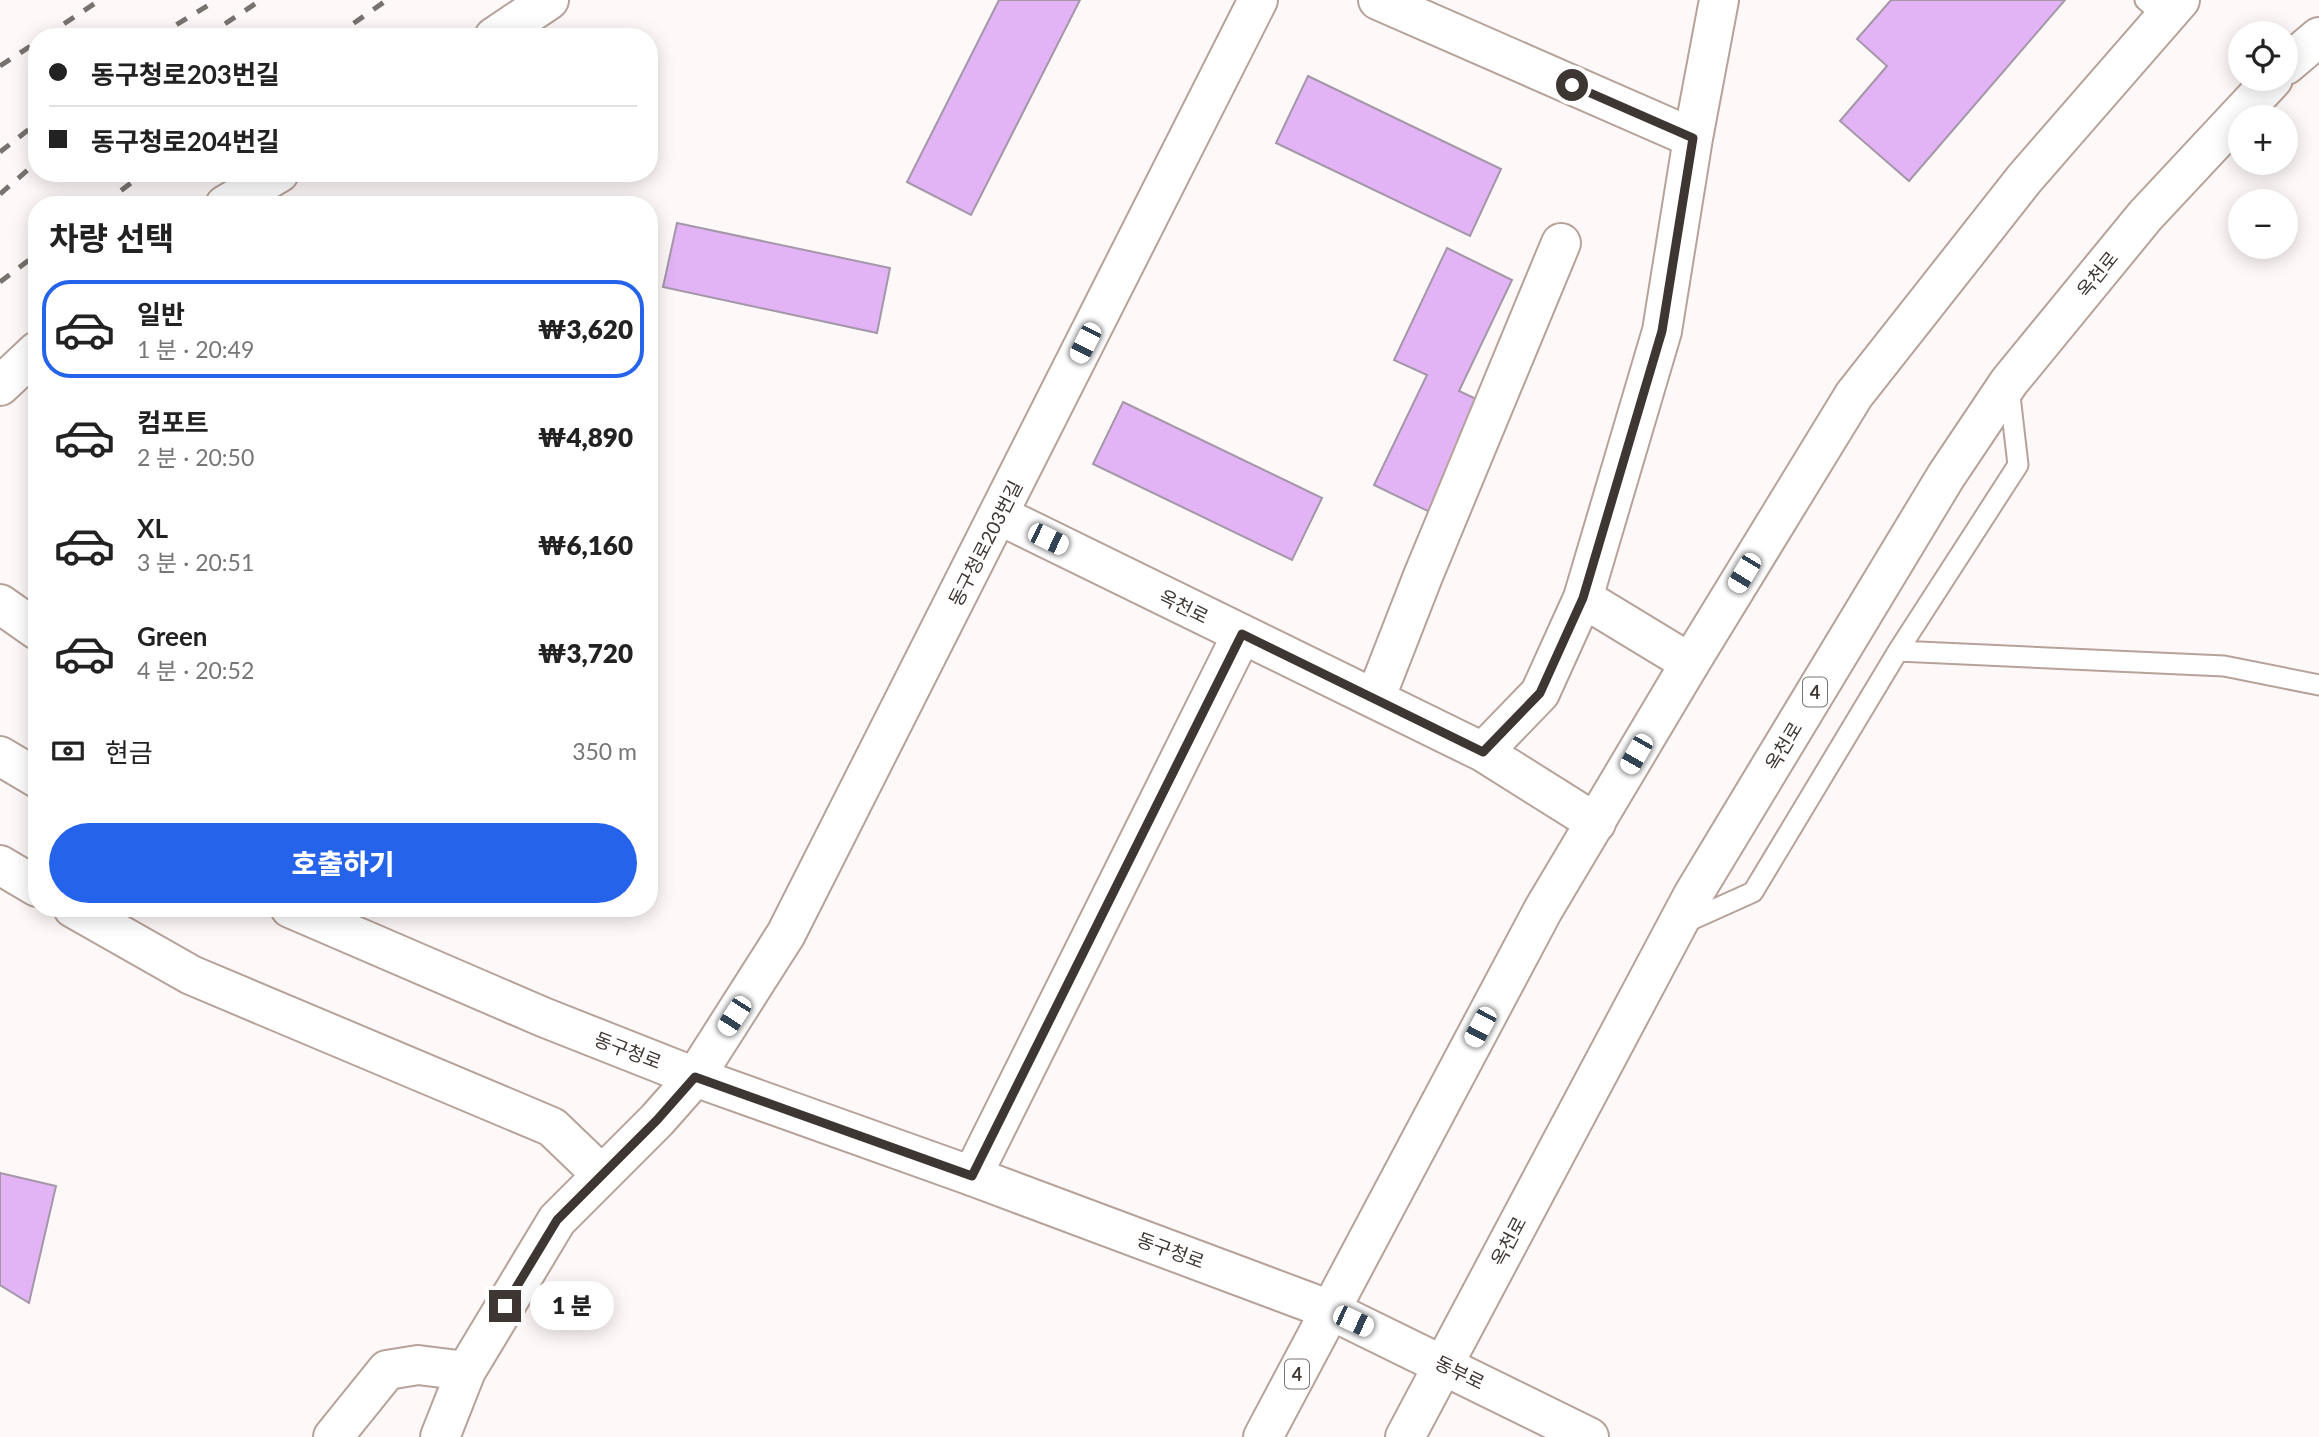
<!DOCTYPE html>
<html lang="ko">
<meta charset="utf-8">
<style>
body{margin:0;font-family:Lato,"Noto Sans KR",sans-serif;background:#f2f2f2;color:#222;height:100vh;display:flex;flex-direction:column;font-size:26px;white-space:nowrap}
*{box-sizing:border-box;margin:0}
p{font-size:23px;color:#767676}
.icon{flex:none;width:38px;height:38px;fill:none;stroke:currentColor;stroke-width:2;stroke-linecap:round;stroke-linejoin:round}
.map{position:relative;flex:1;overflow:hidden}
.sheet{position:absolute;left:28px;top:196px;width:630px;height:721px;display:flex;flex-direction:column;background:#fff;border-radius:28px;box-shadow:0 4px 18px #0003}
.sheet>*{flex:none}
.top-card{position:absolute;left:28px;top:28px;width:630px;height:154px;border-radius:28px;box-shadow:0 4px 18px #0003;display:grid;align-content:center;height:154px;padding:0 21px;background:#fff}
.controls{position:absolute;left:2228px;top:21px;display:grid;gap:14px}
.controls a{display:grid;place-items:center;width:70px;height:70px;border-radius:50%;background:#fff;box-shadow:0 4px 18px #0003;font-size:35px}
.end{position:absolute;width:32px;height:32px;margin:-16px;border:9px solid #3e3632;background:#fff;box-shadow:0 0 0 4px #fff}
.from{border-radius:50%}
.bubble{position:absolute;height:49px;border-radius:24px;background:#fff;box-shadow:0 4px 18px #0003;font-size:23px;font-weight:800;line-height:49px;text-align:center}
.car{position:absolute;width:21px;height:42px;margin:-21px -10px;border-radius:9px;box-shadow:0 0 5px 2px #0007;background:linear-gradient(#fff 24%,#345 0 40%,#fff 0 76%,#345 0 86%,#fff 0)}
.top-card b{display:flex;align-items:center;gap:24px;height:66px;font-size:26px}
.top-card b+b{border-top:2px solid #e0e0e0}
.top-card i{width:18px;height:18px;background:#222}
ul{padding:0;list-style:none}
li{display:flex;align-items:center;gap:21px;height:98px;margin:0 14px 10px;padding:0 7px;border:4px solid transparent;border-radius:28px}
li div{flex:1}
li b{display:block;font-size:26px}
li em{font-style:normal;font-weight:800}
li.active{border-color:#2563eb}
li>.icon{width:63px;height:63px;stroke-width:1.5}
h2{padding:0 21px;font-size:32px;line-height:84px}
.pay{display:flex;align-items:center;gap:18px;height:77px;padding:0 21px;font-size:26px}
.pay p{margin-inline-start:auto}
.button{display:flex;gap:14px;margin-top:auto;padding:14px 21px}
.button a{flex:1;height:80px;border-radius:42px;background:#2563eb;color:#fff;font-size:28px;font-weight:800;line-height:80px;text-align:center}
.map>svg:first-child{display:block}
.building{fill:#e2b3f5;stroke:#a397a8;stroke-width:2}
.lines{fill:none;stroke-linecap:round;stroke-linejoin:round}
.lane-casing{stroke:#b7a29a;stroke-width:23}
.street-casing{stroke:#b7a29a;stroke-width:42}
.secondary-casing{stroke:#b7a29a;stroke-width:42}
.primary-casing{stroke:#b7a29a;stroke-width:42}
.lane{stroke:#fff;stroke-width:19}
.street{stroke:#fff;stroke-width:38}
.secondary{stroke:#fff;stroke-width:38}
.primary{stroke:#fff;stroke-width:38}
.rail{stroke:#79726f;stroke-width:5;stroke-dasharray:12 12;stroke-linecap:butt}
.route{stroke:#3e3632;stroke-width:9}
.labels{text-anchor:middle;dominant-baseline:central;stroke-width:7;stroke-linejoin:round;paint-order:stroke}
.shield{fill:#fff;stroke:#787270;stroke-width:2}
.shield-label{font-size:18px;font-weight:bold;fill:#3e3632}
.street-label{font-size:19px;fill:#3e3632;stroke:#fff}
</style>
<div class="map">
<svg width="2319" height="1437" viewBox="0 0 2319 1437">
<rect width="100%" height="100%" fill="#fef9f8"/>
<path class="building" d="M 999,0 L 1080,0 L 971,215 L 907,182 Z
M 1891,0 L 2065,0 L 1909,181 L 1840,121 L 1887,66 L 1857,39 Z
M 1308,76 L 1501,169 L 1470,236 L 1276,143 Z
M 677,223 L 890,268 L 877,333 L 663,287 Z
M 1447,248 L 1512,280 L 1459,391 L 1489,405 L 1436,515 L 1374,485 L 1427,375 L 1394,360 Z
M 1123,402 L 1322,498 L 1292,560 L 1093,464 Z
M 0,1173 L 56,1186 L 29,1303 L 0,1285 Z"/>
<g class="lines">
<g class="lane-casing">
<path id="lane" d="M 2145,0 L 2165,17
M 1898,651 L 2018,465 L 2009,387
M 1682,924 L 1753,892 L 1898,651 L 2224,666 L 2319,685"/>
</g>
<g class="street-casing">
<path id="street" d="M 1378,0 L 1693,138
M 999,515 L 1483,752 L 1596,823
M 1583,598 L 1690,663
M 0,604 L 37,630
M 1375,699 L 1423,576 L 1561,243
M 1483,752 L 1540,693 L 1583,598 L 1662,331 L 1693,138 L 1719,0
M 0,865 L 37,887
M 73,908 L 191,975 L 552,1127 L 602,1175
M 972,1176 L 1242,634
M 333,1437 L 387,1370 L 418,1365 L 466,1371
M 440,1437 L 466,1371 L 557,1220 L 657,1120 L 695,1077 L 786,934 L 1258,0"/>
</g>
<g class="secondary-casing">
<path id="secondary" d="M 494,37 L 549,0
M 225,205 L 279,173
M 0,386 L 37,351
M 0,756 L 37,778
M 290,908 L 543,1017 L 695,1077 L 972,1176 L 1330,1310 L 1589,1437"/>
</g>
<g class="primary-casing">
<path id="primary" d="M 2286,65 L 2319,37
M 1263,1437 L 1543,910 L 1690,663 L 1854,395 L 2025,178 L 2180,0
M 1405,1437 L 1693,895 L 1946,476 L 2009,382 L 2145,216 L 2273,79"/>
</g>
<use href="#lane" class="lane"/>
<use href="#street" class="street"/>
<use href="#secondary" class="secondary"/>
<use href="#primary" class="primary"/>
<path class="rail" d="M 44,37 L 100,0
M 156,37 L 217,0
M 205,37 L 261,0
M 334,37 L 387,0
M 0,66 L 37,42
M 0,152 L 37,123
M 0,194 L 37,162
M 102,205 L 144,173
M 0,282 L 37,254"/>
</g>
<g class="lines">
<path class="route" d="M 505,1306 L 557,1220 L 657,1120 L 695,1077 L 972,1176 L 1242,634 L 1483,752 L 1540,693 L 1583,598 L 1662,331 L 1693,138 L 1572,85"/>
</g>
<g class="labels">
<g class="shield">
<rect x="1803" y="677.5" width="24" height="29" rx="5"/>
<rect x="1285" y="1359.5" width="24" height="29" rx="5"/>
</g>
<g class="shield-label">
<text x="1815" y="692">4</text>
<text x="1297" y="1374">4</text>
</g>
<g class="street-label">
<text transform="translate(2097 274) rotate(-51)">옥천로</text>
<text transform="translate(985 543) rotate(-63)">동구청로203번길</text>
<text transform="translate(1184 606) rotate(26)">옥천로</text>
<text transform="translate(1783 746) rotate(-59)">옥천로</text>
<text transform="translate(628 1050) rotate(21)">동구청로</text>
<text transform="translate(1508 1241) rotate(-62)">옥천로</text>
<text transform="translate(1171 1250) rotate(20)">동구청로</text>
<text transform="translate(1460 1372) rotate(26)">동부로</text>
</g>
</g>
</svg>
<div class="controls">
<a><svg class="icon" aria-label="locate" viewBox="0 0 24 24"><circle cx="12" cy="12" r="6"/><path d="M12 2v4M12 18v4M2 12h4M18 12h4"/></svg></a>
<a>+</a>
<a>−</a>
</div>
<i class="end from" style="left:1572px;top:85px"></i>
<i class="end" style="left:505px;top:1306px"></i>
<div class="bubble" style="left:530px;top:1281px;width:84px">1 분</div>
<i class="car" style="left:1085px;top:343px;rotate:207deg"></i>
<i class="car" style="left:1048px;top:539px;rotate:116deg"></i>
<i class="car" style="left:1744px;top:573px;rotate:211deg"></i>
<i class="car" style="left:1636px;top:754px;rotate:210deg"></i>
<i class="car" style="left:734px;top:1016px;rotate:213deg"></i>
<i class="car" style="left:1480px;top:1027px;rotate:208deg"></i>
<i class="car" style="left:1353px;top:1321px;rotate:115deg"></i>
<div class="top-card">
<b><i class="from"></i>동구청로203번길</b>
<b><i></i>동구청로204번길</b>
</div>
<section class="sheet">
<h2>차량 선택</h2>
<ul>
<li class="active"><svg class="icon" aria-label="car" viewBox="0 0 24 24"><path d="M5 17H2v-5l4-1 3-4h7l3 4 3 1v5h-3M9 17h6M6 11h13"/><circle cx="7" cy="17" r="2"/><circle cx="17" cy="17" r="2"/></svg><div><b>일반</b><p>1 분 · 20:49</p></div><em>₩3,620</em></li>
<li><svg class="icon" aria-label="car" viewBox="0 0 24 24"><path d="M5 17H2v-5l4-1 3-4h7l3 4 3 1v5h-3M9 17h6M6 11h13"/><circle cx="7" cy="17" r="2"/><circle cx="17" cy="17" r="2"/></svg><div><b>컴포트</b><p>2 분 · 20:50</p></div><em>₩4,890</em></li>
<li><svg class="icon" aria-label="car" viewBox="0 0 24 24"><path d="M5 17H2v-5l4-1 3-4h7l3 4 3 1v5h-3M9 17h6M6 11h13"/><circle cx="7" cy="17" r="2"/><circle cx="17" cy="17" r="2"/></svg><div><b>XL</b><p>3 분 · 20:51</p></div><em>₩6,160</em></li>
<li><svg class="icon" aria-label="car" viewBox="0 0 24 24"><path d="M5 17H2v-5l4-1 3-4h7l3 4 3 1v5h-3M9 17h6M6 11h13"/><circle cx="7" cy="17" r="2"/><circle cx="17" cy="17" r="2"/></svg><div><b>Green</b><p>4 분 · 20:52</p></div><em>₩3,720</em></li>
</ul>
<div class="pay"><svg class="icon" aria-label="cash" viewBox="0 0 24 24"><path d="M3 7h18v10H3z"/><circle cx="12" cy="12" r="2"/></svg>현금<p>350 m</p></div>
<div class="button"><a>호출하기</a></div>
</section>
</div>
